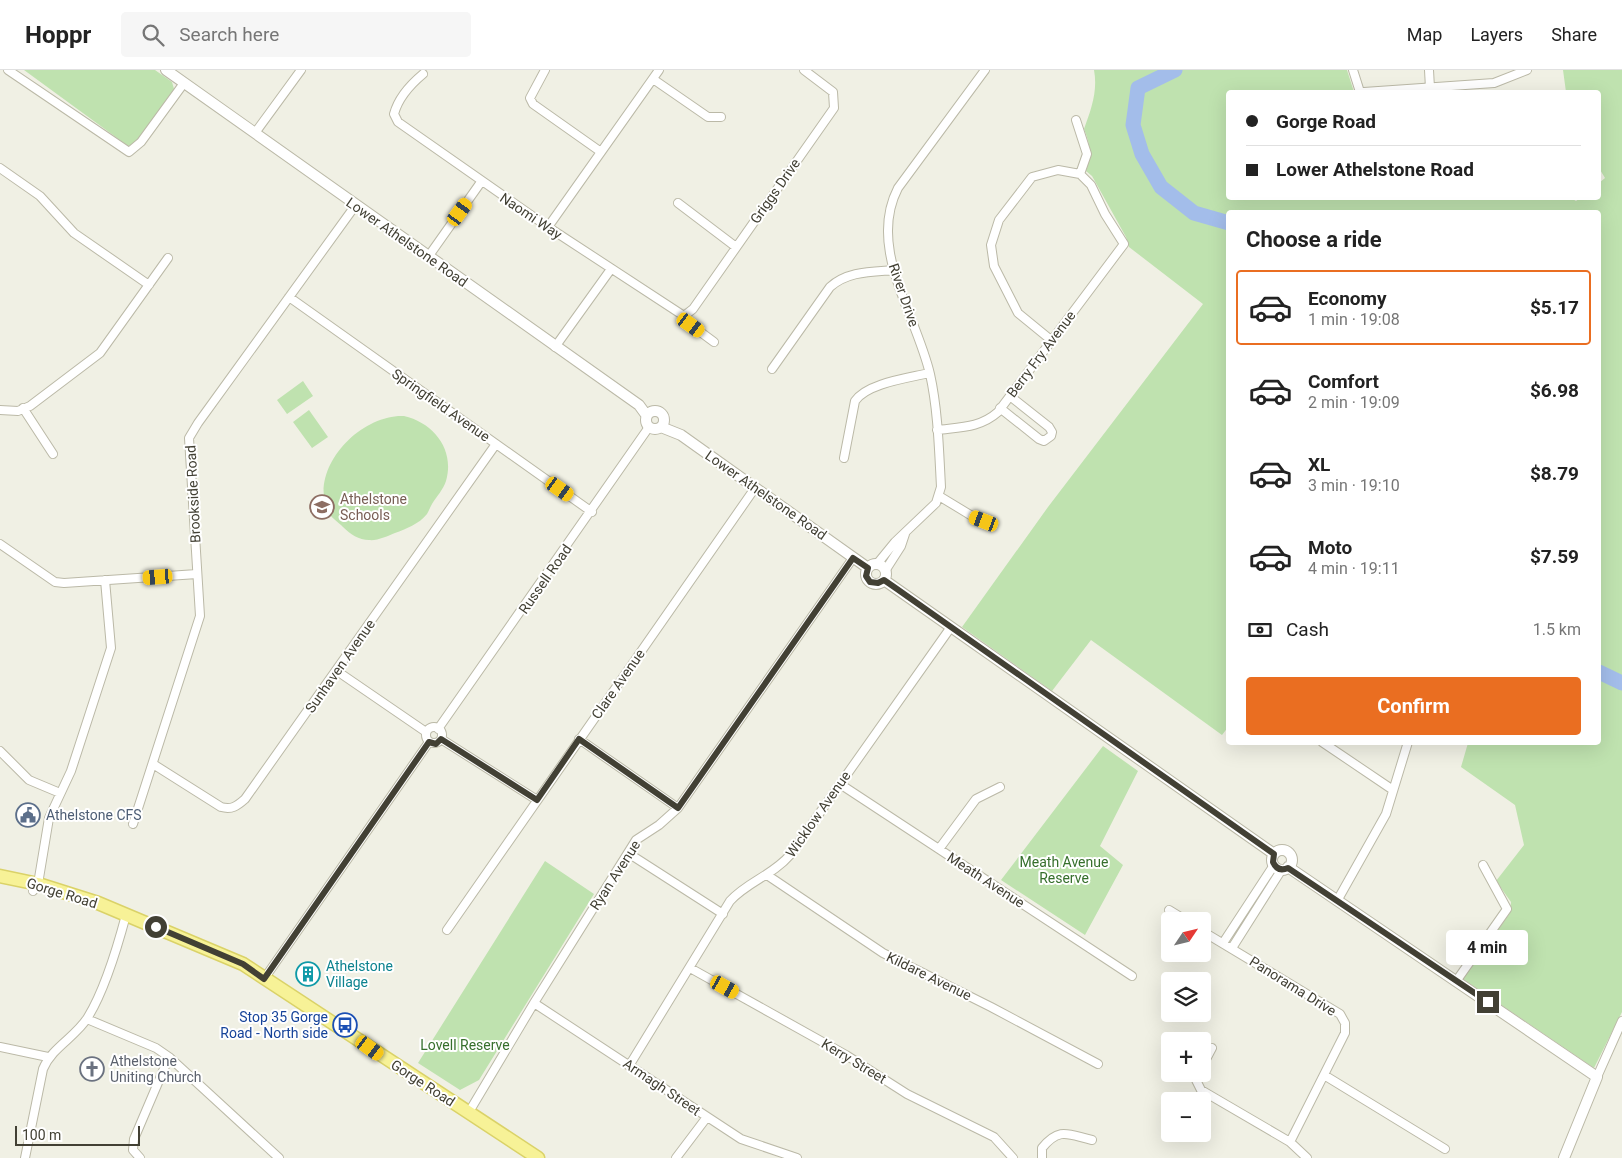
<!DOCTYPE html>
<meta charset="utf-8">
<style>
body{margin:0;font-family:Roboto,sans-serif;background:#f6f6f6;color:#222;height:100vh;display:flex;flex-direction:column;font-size:19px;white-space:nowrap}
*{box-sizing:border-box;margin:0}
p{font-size:16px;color:#767676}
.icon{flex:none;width:28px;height:28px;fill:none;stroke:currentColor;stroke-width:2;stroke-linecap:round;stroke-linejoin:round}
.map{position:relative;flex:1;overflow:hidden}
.side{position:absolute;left:1226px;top:140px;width:375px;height:535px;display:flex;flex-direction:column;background:#fff;border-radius:5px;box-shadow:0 5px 20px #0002}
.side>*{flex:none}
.top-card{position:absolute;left:1226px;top:20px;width:375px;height:110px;border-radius:5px;box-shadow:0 5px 20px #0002;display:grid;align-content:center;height:110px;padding:0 20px;background:#fff}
.needle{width:32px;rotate:55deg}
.controls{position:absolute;left:1161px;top:842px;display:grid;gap:10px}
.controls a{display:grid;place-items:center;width:50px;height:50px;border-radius:5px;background:#fff;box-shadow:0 5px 20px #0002;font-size:25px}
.scale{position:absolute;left:15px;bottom:12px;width:125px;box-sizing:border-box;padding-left:5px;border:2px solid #424034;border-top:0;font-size:14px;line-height:18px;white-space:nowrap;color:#424034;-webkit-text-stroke:4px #fff;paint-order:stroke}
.end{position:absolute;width:22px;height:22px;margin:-11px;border:6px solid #424034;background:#fff;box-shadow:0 0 0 2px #fff}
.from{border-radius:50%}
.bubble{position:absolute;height:35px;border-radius:5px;background:#fff;box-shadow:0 5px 20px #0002;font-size:16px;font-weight:700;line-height:35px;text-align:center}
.car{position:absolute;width:15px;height:30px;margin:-15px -8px;border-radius:6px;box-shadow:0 0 4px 1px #0007;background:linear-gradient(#f5c518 24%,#345 0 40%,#f5c518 0 76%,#345 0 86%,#f5c518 0)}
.top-card b{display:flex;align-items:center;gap:18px;height:48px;font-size:19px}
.top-card b+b{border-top:1px solid #e0e0e0}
.top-card i{width:12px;height:12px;background:#222}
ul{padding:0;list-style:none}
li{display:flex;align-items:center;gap:15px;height:75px;margin:0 10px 8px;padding:0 10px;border:2px solid transparent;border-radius:5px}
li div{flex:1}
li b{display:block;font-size:19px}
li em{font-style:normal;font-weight:700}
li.on{border-color:#ea6e21}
li>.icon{width:45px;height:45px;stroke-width:1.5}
h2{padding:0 20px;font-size:22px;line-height:60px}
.pay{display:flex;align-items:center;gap:12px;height:55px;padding:0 20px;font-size:19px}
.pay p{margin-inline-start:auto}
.cta{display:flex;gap:10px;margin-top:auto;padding:10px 20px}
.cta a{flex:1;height:58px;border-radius:5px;background:#ea6e21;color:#fff;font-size:20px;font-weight:700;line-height:58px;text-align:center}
header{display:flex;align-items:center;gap:30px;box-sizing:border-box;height:70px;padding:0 25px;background:#fff;border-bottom:1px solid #e0e0e0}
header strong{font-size:24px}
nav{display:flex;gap:28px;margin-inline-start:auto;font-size:18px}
.search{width:350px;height:45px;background:#f6f6f6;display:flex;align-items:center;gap:12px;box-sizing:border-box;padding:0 18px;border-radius:5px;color:#767676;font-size:19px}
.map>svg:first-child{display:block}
.green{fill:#bfe2af}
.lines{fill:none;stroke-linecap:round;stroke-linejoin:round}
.river{stroke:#a3bdea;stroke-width:15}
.minor-casing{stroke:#bbb9a7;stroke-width:10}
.tertiary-casing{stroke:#bbb9a7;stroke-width:12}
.primary-casing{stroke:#dad268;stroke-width:15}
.minor{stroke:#fff;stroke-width:8}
.tertiary{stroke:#fff;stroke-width:10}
.primary{stroke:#f7f297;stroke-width:12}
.route{stroke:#424034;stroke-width:6}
.labels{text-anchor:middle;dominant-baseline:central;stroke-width:4;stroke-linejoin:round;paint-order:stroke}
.street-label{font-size:14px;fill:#424034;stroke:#fff}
.education-label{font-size:14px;fill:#785e54;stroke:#fff;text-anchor:start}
.service-label{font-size:14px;fill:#4e5e75;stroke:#fff;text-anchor:start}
.park-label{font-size:14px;fill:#366f2c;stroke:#fff}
.culture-label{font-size:14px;fill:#0d838f;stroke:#fff;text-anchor:start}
.transit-label{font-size:14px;fill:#164399;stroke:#fff;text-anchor:end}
.worship-label{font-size:14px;fill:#5b616d;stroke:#fff;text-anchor:start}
</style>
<header>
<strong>Hoppr</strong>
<div class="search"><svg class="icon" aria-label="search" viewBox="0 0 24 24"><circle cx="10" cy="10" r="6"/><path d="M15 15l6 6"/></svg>Search here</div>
<nav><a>Map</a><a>Layers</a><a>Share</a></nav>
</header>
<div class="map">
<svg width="1622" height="1088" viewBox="0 0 1622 1088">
<rect width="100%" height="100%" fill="#f0f0e4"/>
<path class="green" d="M 24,0 L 155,0 L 172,12 L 174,19 L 135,74 L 128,76 Z
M 1094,0 L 1347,0 L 1354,22 L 1229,22 L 1229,128 L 1571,128 L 1576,131 L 1580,128 L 1599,128 L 1599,113 L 1605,108 L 1599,98 L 1599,22 L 1566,22 L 1563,0 L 1622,0 L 1622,942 L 1594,998 L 1463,909 L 1510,843 L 1511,832 L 1496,811 L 1524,775 L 1515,735 L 1461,697 L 1468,673 L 1599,672 L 1599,142 L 1229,142 L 1229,656 L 1222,665 L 1091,570 L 1052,621 L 962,557 L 1048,437 L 1203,234 L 1129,177 L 1126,167 L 1092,106 L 1086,101 C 1092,85 1090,74 1084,59 C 1091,40 1098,21 1094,0 Z
M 303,311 L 313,326 L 287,344 L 277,330 Z
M 309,340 L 328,367 L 312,378 L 293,352 Z
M 404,346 C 434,353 455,380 446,411 C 443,420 437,426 432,434 C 430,437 429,441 427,444 C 419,454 406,459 395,463 C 388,466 377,471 369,470 C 359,470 350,464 343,457 C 338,452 330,447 327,440 C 310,396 361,344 404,346 Z
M 1103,676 L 1138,701 L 1100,776 L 1123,795 L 1085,865 L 1001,810 Z
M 545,791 L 594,824 L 479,1010 L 460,1020 L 418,993 Z"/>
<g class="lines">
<path class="river" d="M 1175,0 L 1138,18 L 1133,55 L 1142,84 L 1161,117 L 1194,143 L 1229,153
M 1599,602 L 1622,613"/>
<g class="minor-casing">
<path id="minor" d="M 8,0 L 129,82 L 141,72 L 184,13
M 545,0 L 530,28 L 533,34 L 601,82
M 1353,0 L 1360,22
M 1429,0 L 1430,18
M 423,4 C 411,14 398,29 394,44 L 398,52 L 548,157 L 684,246 L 691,255 L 714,272
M 653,9 L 708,47 L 721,47
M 1364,22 L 1494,13 L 1527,0
M 255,63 L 301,0
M 0,98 L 40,126 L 74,163 L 149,215
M 678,133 L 736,177
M 548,157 L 659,0
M 428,187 L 481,112
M 289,227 L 592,442
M 684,246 L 693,239 L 834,38 L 833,22 L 804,0
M 1051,270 L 1018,243 L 994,196 L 991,175 L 999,150 L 1032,107 L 1058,100 L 1080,104
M 555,277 L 611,199
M 772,299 L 830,217 C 848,201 871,202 895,200
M 23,338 L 53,384
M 1000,338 L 1039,369 L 1044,371 L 1051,366 L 1052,362 L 1049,357 L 1010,326
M 0,340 L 18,341 L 30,336 L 100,283 L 168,188
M 937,360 C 960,357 980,358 998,342 L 1124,174 L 1105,144 L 1091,115 L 1080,104 L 1087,84 L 1076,50
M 844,388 L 855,331 C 867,313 909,308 929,303
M 939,426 L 972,446 L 984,451
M 0,474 L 55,512 L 64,513 L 197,504
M 877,494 L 895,472 L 936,433 L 941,417 C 939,380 938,340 930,304 C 916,244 867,178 898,118 L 985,0
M 885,501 L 901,476 L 905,464
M 337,601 L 426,662
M426 665a8 8 0 1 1 16 0a8 8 0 1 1-16 0Z
M 438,659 L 649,357
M 441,669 L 537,730
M 579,669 L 678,738
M 1322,672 L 1393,720
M 0,681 L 29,710 L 60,723
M 153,694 L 221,737 C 232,740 237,736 245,729 L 496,374
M 840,714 L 1132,906
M 133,754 L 200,546 L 189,368 L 198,353 L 355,136
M 939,779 L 976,729 L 1000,717
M 628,783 L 723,844
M 767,805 L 883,883 L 991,937 L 1098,994
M 33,821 L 38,814 L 49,748 L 71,701 L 111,578 L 105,510
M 1337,831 L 1386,744 L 1408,672
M 1169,840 L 1187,851
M 447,860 L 755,418
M 1202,861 L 1340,944 L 1345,953 L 1345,963 L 1290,1072
M 1223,873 L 1274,795
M 1232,878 L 1282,799
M 690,898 L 846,985 L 907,1024 L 994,1067 L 1013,1088
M 264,909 L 429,672
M 1457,910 L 1507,839 L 1483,795
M 534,933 L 741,1069 L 797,1088
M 87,949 L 156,978 L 169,987 L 279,1088
M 0,977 L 48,987
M 629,996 L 730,831 C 747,812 773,805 790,785 L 951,557
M 1202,997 L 1212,978
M 1199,1004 L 1196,1010 L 1201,1020 L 1290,1072 L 1307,1088
M 1324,1005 L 1445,1079
M 1597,1007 L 1622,951
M 469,1042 L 534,933 L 636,770 L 659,755 L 678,738 L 853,488
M 25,1088 L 43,999 C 52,977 76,967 88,947 C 104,921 118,875 126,845
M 140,1088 L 133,1080 L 134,1069 L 169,987
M 676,1088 L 707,1047
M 1042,1088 L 1042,1078 C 1060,1056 1069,1065 1092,1070"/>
</g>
<g class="tertiary-casing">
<path id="tertiary" d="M 166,0 L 639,335 L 647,346
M646 350a9 9 0 1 1 18 0a9 9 0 1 1-18 0Z
M 661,357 L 681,365 L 868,498
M866 504a10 10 0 1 1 20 0a10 10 0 1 1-20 0Z
M 884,510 L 1274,784
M1272 790a10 10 0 1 1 20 0a10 10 0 1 1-20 0Z
M 1288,797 L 1597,1007 L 1564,1088"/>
</g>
<g class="primary-casing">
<path id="primary" d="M 0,806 L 38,814 L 98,833 L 243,894 L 538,1088"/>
</g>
<use href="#minor" class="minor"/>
<use href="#tertiary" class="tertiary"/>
<use href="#primary" class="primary"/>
</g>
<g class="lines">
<path class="route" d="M 156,857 L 243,894 L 264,909 L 429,672 L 436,674 L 441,669 L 537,730 L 579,669 L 678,738 L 853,488 L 868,498 L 866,506 L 870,512 L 878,513 L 884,510 L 897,519 L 1274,784 L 1273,792 C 1276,799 1281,801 1288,798 L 1488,932"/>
</g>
<defs>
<g id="school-ring" transform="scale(1.25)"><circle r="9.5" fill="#fff" stroke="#8d6e63" stroke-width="1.5"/><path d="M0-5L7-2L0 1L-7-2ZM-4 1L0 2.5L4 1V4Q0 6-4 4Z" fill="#8d6e63"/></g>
<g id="civic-ring" transform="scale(1.25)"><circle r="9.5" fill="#fff" stroke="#5c6f8a" stroke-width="1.5"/><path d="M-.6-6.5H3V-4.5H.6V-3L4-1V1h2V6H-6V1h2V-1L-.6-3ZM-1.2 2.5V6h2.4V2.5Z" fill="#5c6f8a"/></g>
<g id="building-ring" transform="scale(1.25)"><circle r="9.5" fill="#fff" stroke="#0f9aa8" stroke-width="1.5"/><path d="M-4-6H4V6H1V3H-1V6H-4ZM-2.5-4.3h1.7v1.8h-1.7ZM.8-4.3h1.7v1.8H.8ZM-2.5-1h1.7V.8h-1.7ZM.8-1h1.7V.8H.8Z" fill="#0f9aa8"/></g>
<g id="bus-ring" transform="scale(1.25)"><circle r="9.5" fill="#fff" stroke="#1a4fb4" stroke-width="1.5"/><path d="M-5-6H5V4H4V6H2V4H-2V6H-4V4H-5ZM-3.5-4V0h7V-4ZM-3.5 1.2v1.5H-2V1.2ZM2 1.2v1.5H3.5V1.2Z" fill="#1a4fb4"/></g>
<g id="church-ring" transform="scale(1.25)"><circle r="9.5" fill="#fff" stroke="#6b7280" stroke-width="1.5"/><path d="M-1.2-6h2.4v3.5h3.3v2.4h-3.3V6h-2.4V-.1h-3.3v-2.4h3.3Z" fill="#6b7280"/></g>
</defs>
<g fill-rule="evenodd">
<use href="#school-ring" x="322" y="437"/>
<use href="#civic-ring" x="28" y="745"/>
<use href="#building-ring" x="308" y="904"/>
<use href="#bus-ring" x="345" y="955"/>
<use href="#church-ring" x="92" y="999"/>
</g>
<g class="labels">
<g class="street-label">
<text transform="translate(775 121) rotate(-55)">Griggs Drive</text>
<text transform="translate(531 146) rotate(34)">Naomi Way</text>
<text transform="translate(407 172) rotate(35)">Lower Athelstone Road</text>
<text transform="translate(904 225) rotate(71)">River Drive</text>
<text transform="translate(1041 284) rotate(-53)">Berry Fry Avenue</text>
<text transform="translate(441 335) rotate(35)">Springfield Avenue</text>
<text transform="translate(193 424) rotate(-93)">Brookside Road</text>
<text transform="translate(766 425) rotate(35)">Lower Athelstone Road</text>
<text transform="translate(545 509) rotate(-55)">Russell Road</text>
<text transform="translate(340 596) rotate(-55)">Sunhaven Avenue</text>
<text transform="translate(618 614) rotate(-55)">Clare Avenue</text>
<text transform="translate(818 744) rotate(-55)">Wicklow Avenue</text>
<text transform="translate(615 805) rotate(-57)">Ryan Avenue</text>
<text transform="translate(986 810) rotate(33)">Meath Avenue</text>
<text transform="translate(62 823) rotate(17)">Gorge Road</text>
<text transform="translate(929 906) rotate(26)">Kildare Avenue</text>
<text transform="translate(1293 916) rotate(32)">Panorama Drive</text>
<text transform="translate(854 991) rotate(31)">Kerry Street</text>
<text transform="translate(423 1013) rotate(33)">Gorge Road</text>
<text transform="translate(662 1017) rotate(34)">Armagh Street</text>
</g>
<g class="education-label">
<text x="340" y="429">Athelstone<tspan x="340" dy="16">Schools</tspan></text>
</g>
<g class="service-label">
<text x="46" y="745">Athelstone CFS</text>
</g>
<g class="park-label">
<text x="1064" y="792">Meath Avenue<tspan x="1064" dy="16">Reserve</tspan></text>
<text x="465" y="975">Lovell Reserve</text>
</g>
<g class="culture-label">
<text x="326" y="896">Athelstone<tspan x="326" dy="16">Village</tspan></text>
</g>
<g class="transit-label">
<text x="328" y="947">Stop 35 Gorge<tspan x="328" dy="16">Road - North side</tspan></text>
</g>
<g class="worship-label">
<text x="110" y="991">Athelstone<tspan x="110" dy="16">Uniting Church</tspan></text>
</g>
</g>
</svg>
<div class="controls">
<a><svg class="needle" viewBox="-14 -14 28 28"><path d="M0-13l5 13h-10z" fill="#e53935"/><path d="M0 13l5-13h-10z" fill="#767676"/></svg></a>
<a><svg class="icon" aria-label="layers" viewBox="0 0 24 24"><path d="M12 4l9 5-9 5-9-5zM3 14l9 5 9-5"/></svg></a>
<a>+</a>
<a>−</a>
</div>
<div class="scale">100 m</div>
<i class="end from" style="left:156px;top:857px"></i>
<i class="end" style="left:1488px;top:932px"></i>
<div class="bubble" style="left:1446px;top:860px;width:82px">4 min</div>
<i class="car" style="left:460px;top:142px;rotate:36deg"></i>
<i class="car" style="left:691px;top:255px;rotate:126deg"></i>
<i class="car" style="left:560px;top:419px;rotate:125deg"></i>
<i class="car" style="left:984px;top:451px;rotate:291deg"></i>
<i class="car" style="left:158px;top:507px;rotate:266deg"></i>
<i class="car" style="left:725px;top:917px;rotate:119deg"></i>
<i class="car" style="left:370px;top:978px;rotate:126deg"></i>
<div class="top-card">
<b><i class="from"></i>Gorge Road</b>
<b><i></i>Lower Athelstone Road</b>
</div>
<section class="side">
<h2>Choose a ride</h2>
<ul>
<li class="on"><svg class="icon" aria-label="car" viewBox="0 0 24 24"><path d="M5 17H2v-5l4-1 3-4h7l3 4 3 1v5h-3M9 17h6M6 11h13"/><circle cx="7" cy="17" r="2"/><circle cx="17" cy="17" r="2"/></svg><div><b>Economy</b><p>1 min · 19:08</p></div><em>$5.17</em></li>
<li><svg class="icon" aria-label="car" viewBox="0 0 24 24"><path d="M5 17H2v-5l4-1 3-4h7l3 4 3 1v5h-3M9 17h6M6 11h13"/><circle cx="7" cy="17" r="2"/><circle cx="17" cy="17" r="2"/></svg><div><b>Comfort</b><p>2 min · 19:09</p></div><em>$6.98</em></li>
<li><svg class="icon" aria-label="car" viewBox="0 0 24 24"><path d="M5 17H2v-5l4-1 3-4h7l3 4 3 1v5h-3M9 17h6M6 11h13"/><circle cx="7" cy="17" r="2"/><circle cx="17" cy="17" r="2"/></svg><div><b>XL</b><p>3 min · 19:10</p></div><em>$8.79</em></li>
<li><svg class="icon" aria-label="car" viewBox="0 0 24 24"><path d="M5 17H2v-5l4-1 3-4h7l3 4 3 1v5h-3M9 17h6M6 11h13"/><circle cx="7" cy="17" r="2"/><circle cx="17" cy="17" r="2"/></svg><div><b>Moto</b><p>4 min · 19:11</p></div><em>$7.59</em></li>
</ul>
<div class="pay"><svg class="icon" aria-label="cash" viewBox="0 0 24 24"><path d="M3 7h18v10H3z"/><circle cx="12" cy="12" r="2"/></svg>Cash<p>1.5 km</p></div>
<div class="cta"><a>Confirm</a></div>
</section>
</div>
